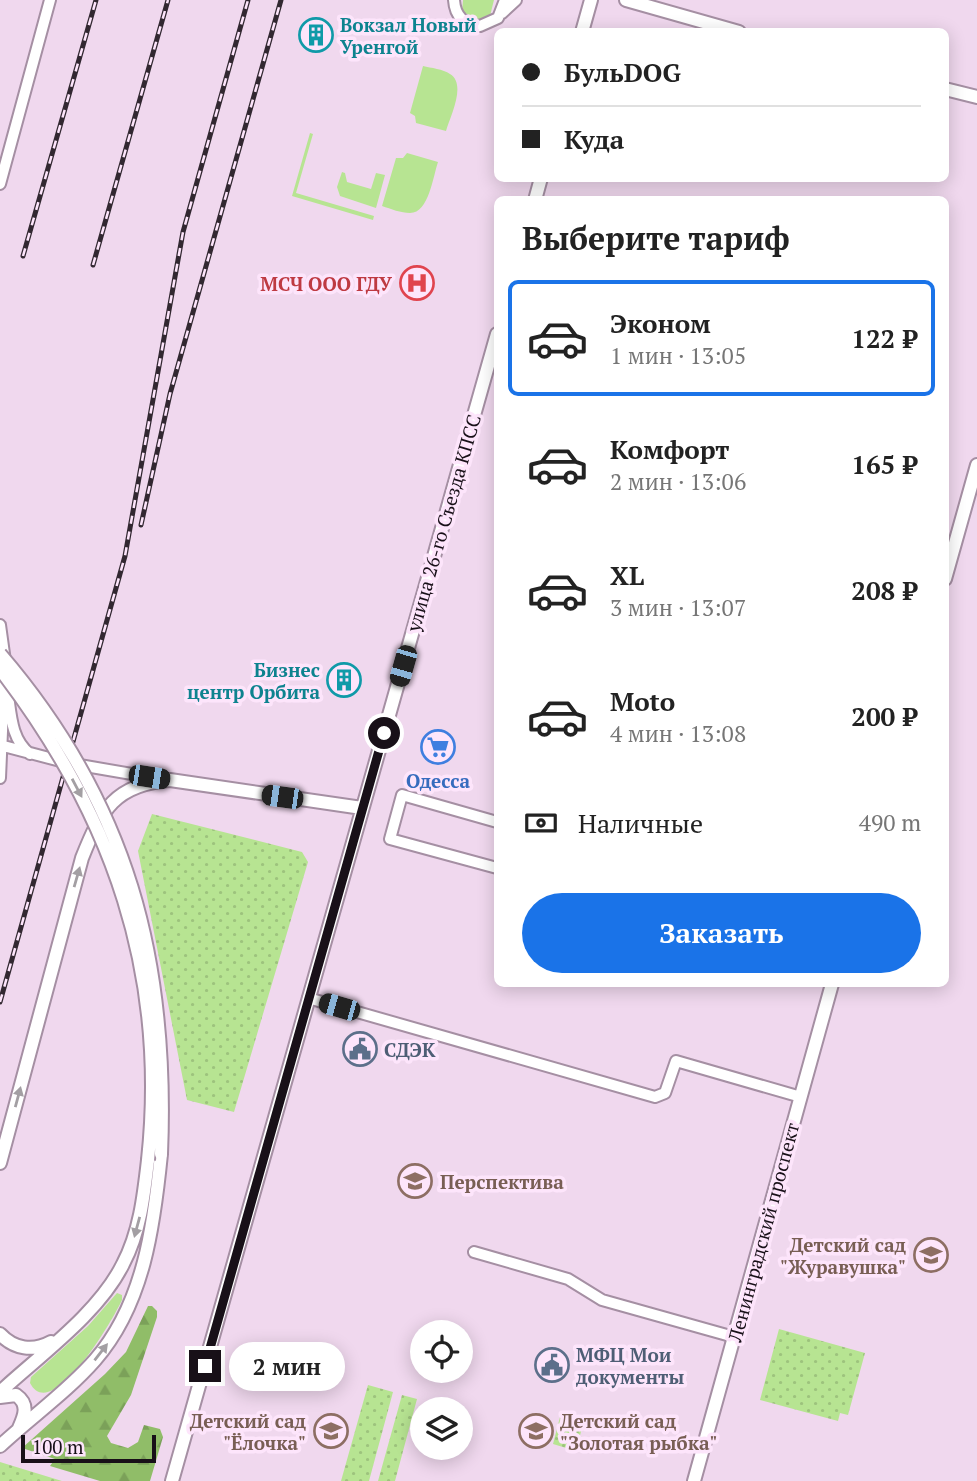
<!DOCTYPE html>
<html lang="ru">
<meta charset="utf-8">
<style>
body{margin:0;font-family:"PT Serif",serif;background:#f2f2f2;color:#222;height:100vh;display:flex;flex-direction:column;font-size:26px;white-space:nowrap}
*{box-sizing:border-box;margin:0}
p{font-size:23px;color:#767676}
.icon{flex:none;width:38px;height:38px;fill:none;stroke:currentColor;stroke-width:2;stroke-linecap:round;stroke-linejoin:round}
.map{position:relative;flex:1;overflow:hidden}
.details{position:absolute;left:494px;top:196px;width:455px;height:791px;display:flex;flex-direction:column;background:#fff;border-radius:10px;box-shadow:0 4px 18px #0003}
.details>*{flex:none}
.top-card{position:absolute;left:494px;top:28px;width:455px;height:154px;border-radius:10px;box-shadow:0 4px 18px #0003;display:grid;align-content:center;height:154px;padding:0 28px;background:#fff}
.buttons{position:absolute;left:410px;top:1320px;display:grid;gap:14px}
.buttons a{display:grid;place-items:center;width:63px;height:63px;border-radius:50%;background:#fff;box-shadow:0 4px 18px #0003;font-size:35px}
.scale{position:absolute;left:21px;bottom:18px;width:135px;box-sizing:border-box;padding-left:7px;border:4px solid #181018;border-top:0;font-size:19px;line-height:24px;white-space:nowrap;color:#181018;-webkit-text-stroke:5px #fde5fb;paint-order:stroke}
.end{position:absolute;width:32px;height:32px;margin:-16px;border:9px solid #181018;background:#fff;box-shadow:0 0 0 4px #fff}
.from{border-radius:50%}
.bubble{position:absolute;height:49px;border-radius:24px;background:#fff;box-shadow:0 4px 18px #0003;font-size:23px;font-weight:800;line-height:49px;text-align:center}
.car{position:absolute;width:21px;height:42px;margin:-21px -10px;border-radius:9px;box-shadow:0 0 5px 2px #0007;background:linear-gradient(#222 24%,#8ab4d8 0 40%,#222 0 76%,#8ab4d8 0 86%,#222 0)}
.top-card b{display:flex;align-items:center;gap:24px;height:66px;font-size:26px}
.top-card b+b{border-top:2px solid #e0e0e0}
.top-card i{width:18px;height:18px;background:#222}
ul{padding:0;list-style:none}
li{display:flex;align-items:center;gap:21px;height:116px;margin:0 14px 10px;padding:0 14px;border:4px solid transparent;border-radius:10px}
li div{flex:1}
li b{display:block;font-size:26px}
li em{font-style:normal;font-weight:800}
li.on{border-color:#1a73e8}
li>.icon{width:63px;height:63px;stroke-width:1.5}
h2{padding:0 28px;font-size:32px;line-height:84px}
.pay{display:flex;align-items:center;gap:18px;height:77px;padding:0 28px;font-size:26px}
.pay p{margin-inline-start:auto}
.button{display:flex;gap:14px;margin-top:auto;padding:14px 28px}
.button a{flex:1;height:80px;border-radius:42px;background:#1a73e8;color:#fff;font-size:28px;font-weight:800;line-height:80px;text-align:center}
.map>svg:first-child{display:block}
.grass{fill:#b7e492}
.forest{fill:url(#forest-firs)}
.park{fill:url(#park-dots)}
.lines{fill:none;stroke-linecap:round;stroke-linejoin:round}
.minor-casing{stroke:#a58fa3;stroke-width:14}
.major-casing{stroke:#a58fa3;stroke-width:16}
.minor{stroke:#fff;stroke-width:10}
.major{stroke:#fff;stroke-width:12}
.rail-casing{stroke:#322831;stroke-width:5}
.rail{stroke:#fde5fb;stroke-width:2.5;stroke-dasharray:8;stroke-linecap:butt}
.major-bridge-casing{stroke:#a58fa3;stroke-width:16;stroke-linecap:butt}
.major-bridge{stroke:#fff;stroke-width:12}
.oneway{fill:#a39fa3}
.route{stroke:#181018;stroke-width:9}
.labels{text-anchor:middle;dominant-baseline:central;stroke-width:7;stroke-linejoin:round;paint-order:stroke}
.culture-label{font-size:19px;font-weight:bold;fill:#0d838f;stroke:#fde5fb;text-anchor:start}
.health-label{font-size:19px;font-weight:bold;fill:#be3a42;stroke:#fde5fb;text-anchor:end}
.street-label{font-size:19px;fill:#181018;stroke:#fde5fb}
.shop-label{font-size:19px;font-weight:bold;fill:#366cbe;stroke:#fde5fb}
.service-label{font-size:19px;font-weight:bold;fill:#4e5e75;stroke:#fde5fb;text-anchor:start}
.education-label{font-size:19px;font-weight:bold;fill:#785e54;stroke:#fde5fb;text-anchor:start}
</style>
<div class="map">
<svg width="977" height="1481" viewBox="0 0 977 1481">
<defs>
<pattern id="forest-firs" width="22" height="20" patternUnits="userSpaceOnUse" patternTransform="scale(1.75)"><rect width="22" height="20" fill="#90bd68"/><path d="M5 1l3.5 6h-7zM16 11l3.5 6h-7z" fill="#7ba159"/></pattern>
<pattern id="park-dots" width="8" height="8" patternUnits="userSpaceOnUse" patternTransform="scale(1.75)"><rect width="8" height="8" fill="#b7e492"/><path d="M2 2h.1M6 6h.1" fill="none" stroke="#9dc37d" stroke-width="1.8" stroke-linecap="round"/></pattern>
</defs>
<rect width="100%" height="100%" fill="#f0d8ee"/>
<path class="grass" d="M 463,0 L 494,0 L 490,16 L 483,21 L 462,12 Z
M 423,66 C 431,68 443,69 450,74 C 467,84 450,117 446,131 L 416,123 L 415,116 L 410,113 Z
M 310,133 L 313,134 L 296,193 L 374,216 L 373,220 L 292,196 Z
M 407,153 L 438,162 C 433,176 429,213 410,213 C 401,213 391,209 382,206 L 396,158 L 403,158 Z
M 342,172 L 345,173 L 347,182 L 371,189 L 376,173 L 385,175 L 376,208 L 340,196 L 337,187 Z
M 117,1293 L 122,1295 L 122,1300 C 114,1318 52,1425 30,1383 L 31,1377 L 88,1326 Z"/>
<path class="forest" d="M 148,1306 L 152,1306 L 157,1311 L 157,1317 L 131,1395 L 107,1436 L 111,1443 L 128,1448 L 138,1442 L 144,1425 L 160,1429 L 163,1437 L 150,1481 L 100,1481 L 50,1466 L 55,1459 L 22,1448 L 105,1374 L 126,1352 Z"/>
<path class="park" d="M 152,814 L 302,852 L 308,862 L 234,1112 L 187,1100 L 138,851 Z
M 779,1329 L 865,1353 L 848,1415 L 840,1413 L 838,1421 L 760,1400 Z
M 368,1385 L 393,1392 L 369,1481 L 341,1481 Z
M 402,1395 L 417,1399 L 395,1481 L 378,1481 Z
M 560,1417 L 583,1424 L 576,1451 L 553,1444 Z
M 0,1462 L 62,1481 L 0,1481 Z"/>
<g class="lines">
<g class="minor-casing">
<path id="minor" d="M 454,0 C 455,16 464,25 480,26 L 498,18 L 505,0
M 502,13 L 516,0
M 0,184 L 50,0
M 0,625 L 5,661 L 0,778
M 8,695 C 11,717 12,740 30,754
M 0,745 L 68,763 L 161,779
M 497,822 L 402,795 L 390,839 L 497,868
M 308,998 L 655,1097 L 665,1093 L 676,1061 L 801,1097
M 474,1252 L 568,1279 L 602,1300 L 734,1337"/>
</g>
<g class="major-casing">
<path id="major" d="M 626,0 L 739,32
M 582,32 L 591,0
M 945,89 L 977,97
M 535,200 L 541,178
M 945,579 L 977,465
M 0,1163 L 82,858 C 101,810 115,784 170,780 L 362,808
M 0,1334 C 14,1349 33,1352 51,1342
M 0,1392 C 40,1355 99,1313 123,1264 C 140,1232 144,1195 148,1160
M 0,1397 L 16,1395 C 29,1404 25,1415 19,1428
M 0,1446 C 31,1417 67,1392 95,1360 C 144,1304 154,1225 161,1154
M 172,1481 L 497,334
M 694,1481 L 832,984"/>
</g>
<use href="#minor" class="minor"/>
<use href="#major" class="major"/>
<g class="rail-casing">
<path id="rail" d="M 23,256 L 96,0
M 93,265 L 168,0
M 141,525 L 170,394 L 281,0
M 0,1002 L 125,556 L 183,232 L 248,0"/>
</g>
<use href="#rail" class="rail"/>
<g class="major-bridge-casing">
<path id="major-bridge" d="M 0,654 C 128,803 169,960 161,1154
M 0,669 C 113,816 168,974 148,1160"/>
</g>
<use href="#major-bridge" class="major-bridge"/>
</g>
<defs><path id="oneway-solid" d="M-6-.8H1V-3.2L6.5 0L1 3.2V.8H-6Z" transform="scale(1.75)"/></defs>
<g class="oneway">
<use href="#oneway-solid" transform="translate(77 788) rotate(62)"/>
<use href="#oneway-solid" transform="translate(77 877) rotate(-74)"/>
<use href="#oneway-solid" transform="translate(18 1097) rotate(-75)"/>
<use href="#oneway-solid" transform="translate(137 1227) rotate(105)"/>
<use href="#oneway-solid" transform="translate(101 1352) rotate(-52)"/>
</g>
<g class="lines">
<path class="route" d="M 205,1366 L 384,733"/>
</g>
<defs>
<g id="building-ring" transform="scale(1.75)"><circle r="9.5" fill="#fde5fb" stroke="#0f9aa8" stroke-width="1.5"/><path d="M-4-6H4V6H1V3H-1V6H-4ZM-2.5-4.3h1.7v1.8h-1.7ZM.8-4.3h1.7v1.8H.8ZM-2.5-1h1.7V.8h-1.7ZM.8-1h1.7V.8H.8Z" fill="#0f9aa8"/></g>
<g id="hospital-ring" transform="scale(1.75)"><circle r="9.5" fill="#fde5fb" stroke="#e0444e" stroke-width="1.5"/><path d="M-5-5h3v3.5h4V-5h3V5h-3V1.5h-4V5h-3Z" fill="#e0444e"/></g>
<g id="supermarket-ring" transform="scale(1.75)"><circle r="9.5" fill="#fde5fb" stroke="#3f7fe0" stroke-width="1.5"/><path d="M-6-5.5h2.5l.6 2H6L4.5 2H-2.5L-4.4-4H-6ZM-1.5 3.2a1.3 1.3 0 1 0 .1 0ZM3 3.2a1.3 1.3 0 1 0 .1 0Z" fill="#3f7fe0"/></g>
<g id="civic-ring" transform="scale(1.75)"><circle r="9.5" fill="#fde5fb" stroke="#5c6f8a" stroke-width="1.5"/><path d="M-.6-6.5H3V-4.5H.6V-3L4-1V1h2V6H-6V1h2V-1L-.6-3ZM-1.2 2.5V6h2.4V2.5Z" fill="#5c6f8a"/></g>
<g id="school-ring" transform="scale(1.75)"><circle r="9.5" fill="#fde5fb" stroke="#8d6e63" stroke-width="1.5"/><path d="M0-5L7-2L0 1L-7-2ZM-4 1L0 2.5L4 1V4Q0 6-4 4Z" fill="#8d6e63"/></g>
</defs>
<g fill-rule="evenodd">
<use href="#building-ring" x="316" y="35"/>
<use href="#hospital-ring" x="417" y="283"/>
<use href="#building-ring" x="344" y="680"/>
<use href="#supermarket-ring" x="438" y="747"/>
<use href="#civic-ring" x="360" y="1049"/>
<use href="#school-ring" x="415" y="1181"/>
<use href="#school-ring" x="931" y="1255"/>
<use href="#civic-ring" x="552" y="1365"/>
<use href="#school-ring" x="331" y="1431"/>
<use href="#school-ring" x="536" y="1431"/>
</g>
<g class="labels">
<g class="culture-label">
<text x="340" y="24">Вокзал Новый<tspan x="340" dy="22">Уренгой</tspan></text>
<text x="320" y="669" text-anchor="end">Бизнес<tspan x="320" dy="22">центр Орбита</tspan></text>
</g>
<g class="health-label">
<text x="392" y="283">МСЧ ООО ГДУ</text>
</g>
<g class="street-label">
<text transform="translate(443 523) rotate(-74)">улица 26-го Съезда КПСС</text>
<text transform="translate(763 1232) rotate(-75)">Ленинградский проспект</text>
</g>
<g class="shop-label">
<text x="438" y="780">Одесса</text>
</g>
<g class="service-label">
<text x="384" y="1049">СДЭК</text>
<text x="576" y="1354">МФЦ Мои<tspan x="576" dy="22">документы</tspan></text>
</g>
<g class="education-label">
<text x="440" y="1181">Перспектива</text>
<text x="906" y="1244" text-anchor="end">Детский сад<tspan x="906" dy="22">"Журавушка"</tspan></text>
<text x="306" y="1420" text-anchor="end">Детский сад<tspan x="306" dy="22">"Ёлочка"</tspan></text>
<text x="560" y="1420">Детский сад<tspan x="560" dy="22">"Золотая рыбка"</tspan></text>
</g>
</g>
</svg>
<div class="buttons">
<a><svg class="icon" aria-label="locate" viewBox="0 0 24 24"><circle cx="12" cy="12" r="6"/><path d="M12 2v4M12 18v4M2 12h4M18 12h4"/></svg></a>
<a><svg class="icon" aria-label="layers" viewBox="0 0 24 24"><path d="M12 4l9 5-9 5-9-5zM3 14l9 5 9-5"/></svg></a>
</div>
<div class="scale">100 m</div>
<i class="end from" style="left:384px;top:733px"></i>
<i class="end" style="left:205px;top:1366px"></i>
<div class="bubble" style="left:229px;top:1342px;width:116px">2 мин</div>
<i class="car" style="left:403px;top:666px;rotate:196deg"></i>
<i class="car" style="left:149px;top:777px;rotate:99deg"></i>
<i class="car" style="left:282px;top:797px;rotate:278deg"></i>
<i class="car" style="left:339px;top:1007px;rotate:286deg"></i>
<div class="top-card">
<b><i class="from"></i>БульDOG</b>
<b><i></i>Куда</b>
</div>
<section class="details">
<h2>Выберите тариф</h2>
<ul>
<li class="on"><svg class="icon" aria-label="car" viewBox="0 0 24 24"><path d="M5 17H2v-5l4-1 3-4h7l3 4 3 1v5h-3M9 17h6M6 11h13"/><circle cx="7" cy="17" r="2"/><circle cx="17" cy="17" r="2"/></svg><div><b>Эконом</b><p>1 мин · 13:05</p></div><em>122 ₽</em></li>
<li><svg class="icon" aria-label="car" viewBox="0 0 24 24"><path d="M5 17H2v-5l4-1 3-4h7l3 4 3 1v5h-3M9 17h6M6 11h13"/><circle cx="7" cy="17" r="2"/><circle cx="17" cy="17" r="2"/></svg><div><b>Комфорт</b><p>2 мин · 13:06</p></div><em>165 ₽</em></li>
<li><svg class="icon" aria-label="car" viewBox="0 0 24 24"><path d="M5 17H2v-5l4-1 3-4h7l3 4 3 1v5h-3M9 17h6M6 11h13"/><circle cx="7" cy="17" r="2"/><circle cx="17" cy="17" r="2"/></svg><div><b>XL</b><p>3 мин · 13:07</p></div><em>208 ₽</em></li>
<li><svg class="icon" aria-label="car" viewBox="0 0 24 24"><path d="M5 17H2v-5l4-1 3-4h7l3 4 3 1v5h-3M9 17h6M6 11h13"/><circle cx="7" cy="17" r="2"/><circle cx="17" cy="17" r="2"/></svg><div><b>Moto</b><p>4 мин · 13:08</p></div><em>200 ₽</em></li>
</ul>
<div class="pay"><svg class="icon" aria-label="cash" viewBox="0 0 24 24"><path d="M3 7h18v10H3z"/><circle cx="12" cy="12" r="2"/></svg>Наличные<p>490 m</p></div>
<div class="button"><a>Заказать</a></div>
</section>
</div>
